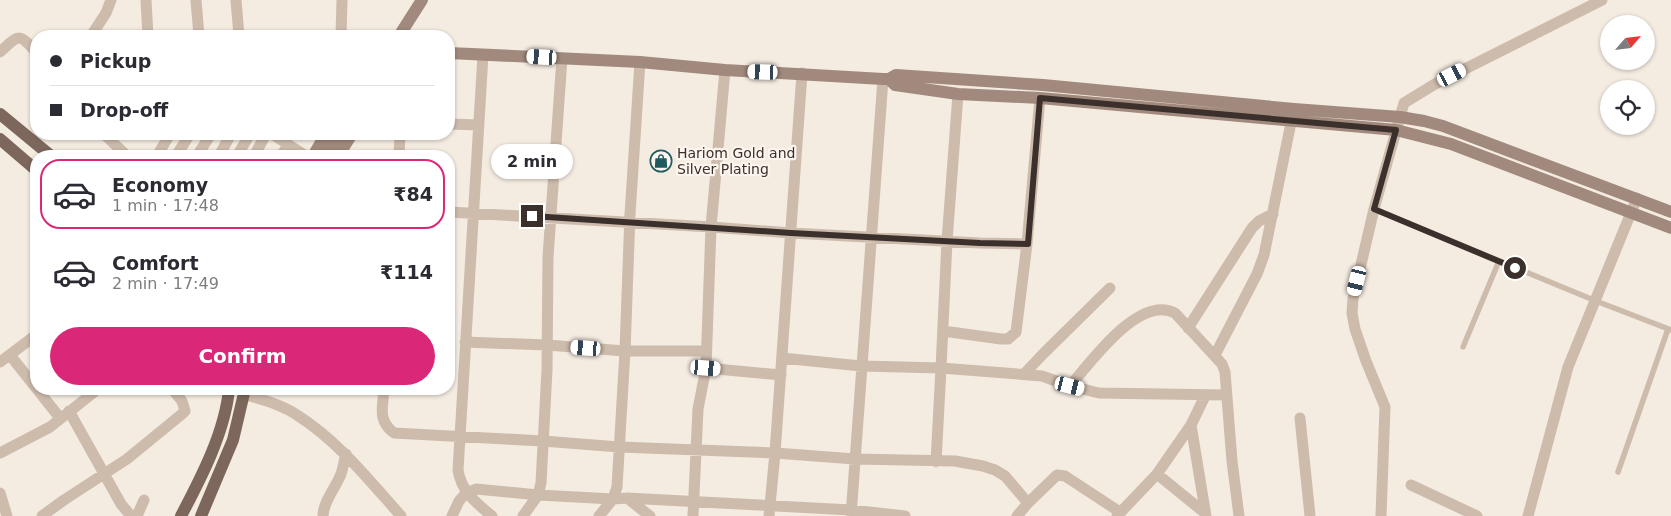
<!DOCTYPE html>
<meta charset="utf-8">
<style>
body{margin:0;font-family:"DejaVu Sans",sans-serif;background:#f7f7f7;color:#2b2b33;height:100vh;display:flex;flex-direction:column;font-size:19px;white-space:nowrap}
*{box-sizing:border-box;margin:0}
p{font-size:16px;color:#7c7c81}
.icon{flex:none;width:28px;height:28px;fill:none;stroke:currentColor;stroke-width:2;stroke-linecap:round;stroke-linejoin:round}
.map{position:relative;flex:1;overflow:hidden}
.side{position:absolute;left:30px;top:150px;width:425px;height:245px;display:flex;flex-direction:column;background:#fff;border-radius:20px;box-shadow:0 1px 4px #0004}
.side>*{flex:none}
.hud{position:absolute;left:30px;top:30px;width:425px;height:110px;border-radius:20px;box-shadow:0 1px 4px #0004;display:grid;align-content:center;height:110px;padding:0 20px;background:#fff}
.needle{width:32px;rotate:62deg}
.buttons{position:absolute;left:1600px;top:15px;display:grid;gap:10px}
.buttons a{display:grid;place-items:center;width:55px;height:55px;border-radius:50%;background:#fff;box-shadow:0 1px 4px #0004;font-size:25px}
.end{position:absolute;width:22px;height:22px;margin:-11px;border:6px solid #3b302b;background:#fff;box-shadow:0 0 0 2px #fff}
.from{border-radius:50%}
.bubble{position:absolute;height:35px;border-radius:18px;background:#fff;box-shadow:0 1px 4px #0004;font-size:16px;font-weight:800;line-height:35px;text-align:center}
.car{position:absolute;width:15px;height:30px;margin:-15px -8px;border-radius:6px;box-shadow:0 0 4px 1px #0007;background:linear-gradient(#fff 24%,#345 0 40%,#fff 0 76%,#345 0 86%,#fff 0)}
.hud b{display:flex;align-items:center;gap:18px;height:48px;font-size:19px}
.hud b+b{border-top:1px solid #e1e1e2}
.hud i{width:12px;height:12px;background:#2b2b33}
ul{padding:9px 0 0;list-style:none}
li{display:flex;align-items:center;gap:15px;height:70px;margin:0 10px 8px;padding:0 10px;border:2px solid transparent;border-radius:20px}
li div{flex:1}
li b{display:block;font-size:19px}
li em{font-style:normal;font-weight:800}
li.selected{border-color:#db2777}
li>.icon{width:45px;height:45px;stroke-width:1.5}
.button{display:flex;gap:10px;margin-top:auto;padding:10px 20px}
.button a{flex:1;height:58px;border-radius:30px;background:#db2777;color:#fff;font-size:20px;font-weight:800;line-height:58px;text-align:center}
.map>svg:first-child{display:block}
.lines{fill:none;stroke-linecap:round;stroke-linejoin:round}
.lane{stroke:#cdbbac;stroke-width:5.5}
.street{stroke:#cdbbac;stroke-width:11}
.secondary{stroke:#a18a7d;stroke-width:12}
.primary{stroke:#7d675c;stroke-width:12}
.route{stroke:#3b302b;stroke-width:6}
.labels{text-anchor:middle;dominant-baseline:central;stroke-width:4.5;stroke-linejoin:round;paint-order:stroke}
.poi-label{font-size:14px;fill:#3b302b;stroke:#fbf5ee;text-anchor:start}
</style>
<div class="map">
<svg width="1671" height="516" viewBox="0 0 1671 516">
<rect width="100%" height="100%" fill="#f4ebe1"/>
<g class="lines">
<path class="lane" d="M 1374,209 L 1596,301 L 1671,330
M 1463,347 L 1499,261
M 1618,472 L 1668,329"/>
<path class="street" d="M 146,0 L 148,36
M 196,0 L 199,36
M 236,0 L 239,36
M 91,36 L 106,13 L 111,0
M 341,36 L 342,0
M 0,52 C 19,35 18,32 36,52
M 483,55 C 476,193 466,331 458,470 C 461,491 476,503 492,516
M 449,124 L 479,125
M 104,134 L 127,156
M 272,134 L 303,154
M 157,156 L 170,134
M 176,156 L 190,134
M 197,156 L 211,134
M 219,156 L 231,134
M 237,156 L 250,134
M 254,156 L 266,134
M 281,156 L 288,145
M 399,156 L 400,134
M 449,212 L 711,227 L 791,233 L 980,243 L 1027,244
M 1188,328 L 1252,228 L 1259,221 L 1273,214
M 943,331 L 1001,339 L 1008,339 L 1016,332 L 1027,244 L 1040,98
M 465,342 L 547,345 L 625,351 L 705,351
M 10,355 L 36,388
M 1215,355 L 1257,274 L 1264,255 L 1293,113
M 782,358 L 861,366 L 941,368 L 947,241 L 958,94
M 0,362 L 36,335
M 706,368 L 781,375
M 1024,374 L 1044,353 L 1110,288
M 1070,386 C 1091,362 1139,294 1175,313 L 1222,364 L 1225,372 L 1232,461 L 1239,516
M 37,389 L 60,418
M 384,389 C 383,407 377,420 394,433 L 543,441 L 619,447 L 775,453 L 855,459 L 955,461 L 983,466 L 995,470 L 1005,476 L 1028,503
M 244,394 C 262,400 281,404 297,415 C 338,441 369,480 401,516
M 69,411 L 121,504 L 131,516
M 1300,418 L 1310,516
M 1191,425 L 1206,516
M 0,453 L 50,427 L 98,389
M 936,462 L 941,368 L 1042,376 L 1070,386 L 1099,393 L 1225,395
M 1157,474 L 1205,513
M 1411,485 L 1477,516
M 0,493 L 7,516
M 627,498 L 650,516
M 42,516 L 64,500 L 127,459 L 182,414 L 185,411 L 182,401 L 172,389
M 137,516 L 144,500
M 323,516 C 323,502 336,487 341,474 C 343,468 344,461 346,454
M 452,516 L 459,501 L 466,493 L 476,489 L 538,495 L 613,499 L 627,498 L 851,510 L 905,516
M 523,516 L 538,495 L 541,483 L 547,370 L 548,257 L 562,58
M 599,516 L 613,499 L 617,487 L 625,351 L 630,214 L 640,62
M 693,516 L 698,409 L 706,368 L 711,227 L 725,70
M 769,516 L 775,453 L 802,73
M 851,516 L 883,79
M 1017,516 L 1028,503 L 1057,475 L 1065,476 L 1120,512
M 1117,516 L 1157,474 L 1191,425 L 1205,396
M 1381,516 L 1385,407 L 1366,361 L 1355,329 L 1352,313 L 1353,299 L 1374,209 L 1404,103 L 1435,84 L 1602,0
M 1528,516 L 1568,367 L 1637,198"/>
<path class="secondary" d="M 399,36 L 422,0
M 449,53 L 640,62 L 725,70 L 883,79 L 889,79 L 896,75 L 1043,85 L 1294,109 L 1400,117 L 1424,121 L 1443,126 L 1671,212
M 889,79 L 895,85 L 958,94 L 1040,98 L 1396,130 L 1451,144 L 1671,228
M 313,156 L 326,134
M 326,156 L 340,134
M 338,156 L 352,134"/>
<path class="primary" d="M 0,114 L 51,156
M 0,139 L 36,170
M 181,516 C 201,478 225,432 229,389
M 201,516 L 233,440 L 245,389"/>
</g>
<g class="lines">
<path class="route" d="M 532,216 L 791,233 L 980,243 L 1028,244 L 1040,98 L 1396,130 L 1374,209 L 1515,268"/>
</g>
<defs>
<g id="shop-ring" transform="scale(1.125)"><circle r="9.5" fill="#fbf5ee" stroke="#1f5a5e" stroke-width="1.5"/><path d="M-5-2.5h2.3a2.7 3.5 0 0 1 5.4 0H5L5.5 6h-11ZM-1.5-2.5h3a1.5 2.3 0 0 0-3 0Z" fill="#1f5a5e"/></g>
</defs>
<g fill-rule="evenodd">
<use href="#shop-ring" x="661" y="161"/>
</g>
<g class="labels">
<g class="poi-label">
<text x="677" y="153">Hariom Gold and<tspan x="677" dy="16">Silver Plating</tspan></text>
</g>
</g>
</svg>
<div class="buttons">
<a><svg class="needle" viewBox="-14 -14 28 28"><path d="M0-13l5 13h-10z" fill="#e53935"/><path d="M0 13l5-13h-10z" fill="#7c7c81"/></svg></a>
<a><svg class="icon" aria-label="locate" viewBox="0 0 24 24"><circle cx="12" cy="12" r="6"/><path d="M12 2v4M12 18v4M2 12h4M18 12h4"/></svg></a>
</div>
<i class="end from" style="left:1515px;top:268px"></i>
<i class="end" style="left:532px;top:216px"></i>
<div class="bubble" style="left:491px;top:144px;width:82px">2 min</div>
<i class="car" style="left:542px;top:57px;rotate:273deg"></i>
<i class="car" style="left:763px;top:72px;rotate:272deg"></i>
<i class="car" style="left:1452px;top:75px;rotate:63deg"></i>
<i class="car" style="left:1357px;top:281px;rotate:194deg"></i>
<i class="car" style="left:586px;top:348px;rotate:274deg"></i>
<i class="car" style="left:706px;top:368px;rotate:95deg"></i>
<i class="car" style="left:1070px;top:386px;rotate:104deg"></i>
<div class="hud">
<b><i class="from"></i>Pickup</b>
<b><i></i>Drop-off</b>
</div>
<section class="side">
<ul>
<li class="selected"><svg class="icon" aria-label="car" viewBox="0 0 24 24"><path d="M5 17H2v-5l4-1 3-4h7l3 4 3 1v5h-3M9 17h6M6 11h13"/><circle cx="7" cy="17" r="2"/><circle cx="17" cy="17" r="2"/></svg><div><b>Economy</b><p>1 min · 17:48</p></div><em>₹84</em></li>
<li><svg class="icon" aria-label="car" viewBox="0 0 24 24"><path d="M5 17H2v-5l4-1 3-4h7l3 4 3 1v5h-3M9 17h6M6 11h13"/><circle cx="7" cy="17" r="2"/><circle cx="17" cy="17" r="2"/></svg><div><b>Comfort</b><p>2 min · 17:49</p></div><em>₹114</em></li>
</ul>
<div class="button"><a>Confirm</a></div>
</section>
</div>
